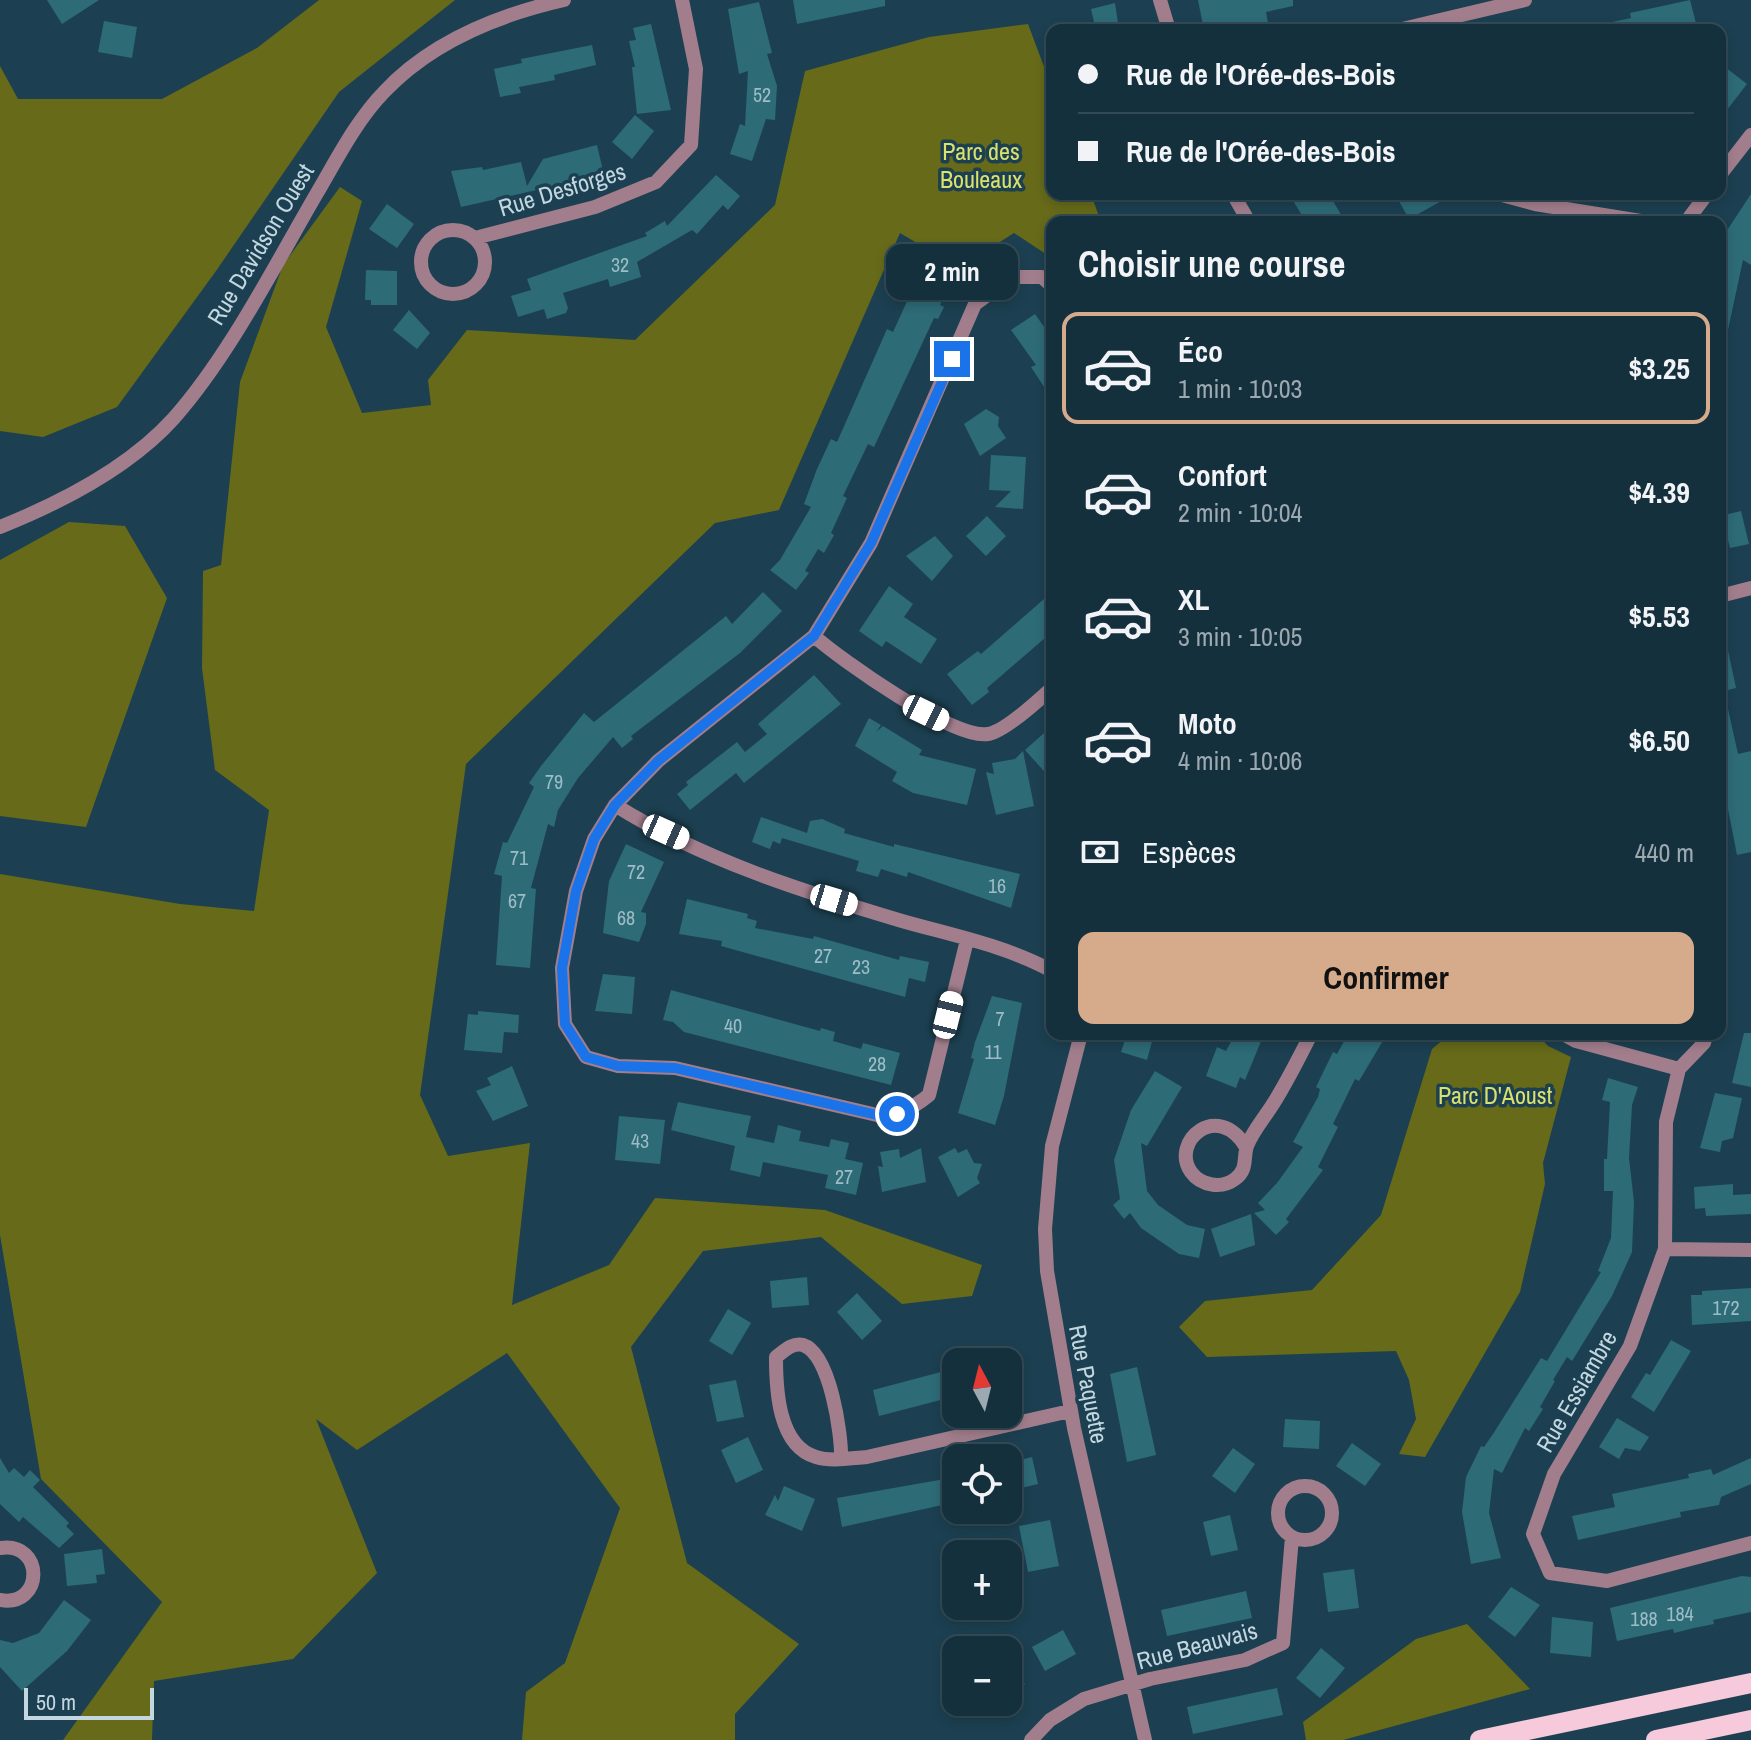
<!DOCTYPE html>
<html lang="fr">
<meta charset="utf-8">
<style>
body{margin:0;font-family:"Archivo Narrow",sans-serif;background:#1e3844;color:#f1f3f6;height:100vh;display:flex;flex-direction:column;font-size:30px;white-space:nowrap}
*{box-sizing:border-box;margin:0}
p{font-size:26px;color:#9da9b0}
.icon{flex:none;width:44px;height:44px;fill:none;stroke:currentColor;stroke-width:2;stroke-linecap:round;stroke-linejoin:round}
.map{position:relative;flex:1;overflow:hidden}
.side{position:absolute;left:1046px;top:216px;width:680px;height:824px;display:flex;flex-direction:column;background:#15303d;border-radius:16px;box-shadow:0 4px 12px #0003,0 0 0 2px #344b57}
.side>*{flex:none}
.hud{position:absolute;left:1046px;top:24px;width:680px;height:176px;border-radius:16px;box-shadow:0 4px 12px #0003,0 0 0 2px #344b57;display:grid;align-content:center;height:176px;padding:0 32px;background:#15303d}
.needle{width:52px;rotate:353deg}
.controls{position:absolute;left:942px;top:1348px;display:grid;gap:16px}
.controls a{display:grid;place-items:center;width:80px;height:80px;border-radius:16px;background:#15303d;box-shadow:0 4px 12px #0003,0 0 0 2px #344b57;font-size:40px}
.scale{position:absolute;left:24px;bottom:20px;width:130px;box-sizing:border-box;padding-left:8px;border:4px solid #c3d7e1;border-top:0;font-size:22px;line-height:28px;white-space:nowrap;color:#c3d7e1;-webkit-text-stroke:6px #1c4051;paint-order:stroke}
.end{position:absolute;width:36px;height:36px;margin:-18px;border:10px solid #1a73e8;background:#fff;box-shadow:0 0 0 4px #fff}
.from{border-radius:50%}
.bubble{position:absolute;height:56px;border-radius:16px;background:#15303d;box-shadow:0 4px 12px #0003,0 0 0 2px #344b57;font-size:26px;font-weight:700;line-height:56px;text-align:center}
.car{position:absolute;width:24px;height:48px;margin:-24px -12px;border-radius:10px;box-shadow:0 0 6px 2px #0007;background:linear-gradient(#fff 24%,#345 0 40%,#fff 0 76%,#345 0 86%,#fff 0)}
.hud b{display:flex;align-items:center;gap:28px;height:76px;font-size:30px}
.hud b+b{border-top:2px solid #344b57}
.hud i{width:20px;height:20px;background:#f1f3f6}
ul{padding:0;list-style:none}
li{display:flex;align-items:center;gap:24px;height:112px;margin:0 16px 12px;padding:0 16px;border:4px solid transparent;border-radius:16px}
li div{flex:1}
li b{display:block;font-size:30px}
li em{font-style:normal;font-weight:700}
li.active{border-color:#d6ab8b}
li>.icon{width:72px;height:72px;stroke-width:1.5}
h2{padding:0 32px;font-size:36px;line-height:96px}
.pay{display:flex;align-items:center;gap:20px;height:88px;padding:0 32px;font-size:30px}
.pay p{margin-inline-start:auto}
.action{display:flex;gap:16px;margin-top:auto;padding:16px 32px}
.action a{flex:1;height:92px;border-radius:16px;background:#d6ab8b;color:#111;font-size:32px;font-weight:700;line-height:92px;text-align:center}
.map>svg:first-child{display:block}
.green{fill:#666a19}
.building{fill:#2d6b77}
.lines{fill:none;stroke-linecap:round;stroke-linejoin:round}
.minor{stroke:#a27e8d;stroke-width:14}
.major{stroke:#f6c9db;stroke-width:20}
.route{stroke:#1a73e8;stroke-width:10}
.labels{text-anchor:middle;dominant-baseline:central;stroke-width:7;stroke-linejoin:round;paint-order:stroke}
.number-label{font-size:20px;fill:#9ebcc6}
.park-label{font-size:24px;fill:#dae16d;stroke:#1c4051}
.street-label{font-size:24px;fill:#c3d7e1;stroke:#1c4051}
</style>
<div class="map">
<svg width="1751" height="1740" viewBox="0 0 1751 1740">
<rect width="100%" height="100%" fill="#1c4051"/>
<path class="green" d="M 319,0 L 455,0 L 339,92 L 216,271 L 117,407 L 43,437 L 0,431 L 0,66 L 18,99 L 162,99 L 257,48 Z
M 1028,24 L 1052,88 L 1052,194 L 1091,194 L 1101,222 L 1052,222 L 1052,258 L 1014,233 L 959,268 L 900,233 L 779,510 L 715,523 L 466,764 L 420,1095 L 448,1156 L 530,1143 L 512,1305 L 609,1265 L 655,1198 L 825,1210 L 982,1265 L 972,1296 L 902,1304 L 821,1237 L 703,1251 L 631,1347 L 687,1563 L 799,1644 L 735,1714 L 735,1740 L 522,1740 L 526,1692 L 565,1663 L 620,1508 L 507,1353 L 357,1450 L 316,1419 L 377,1573 L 293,1659 L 154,1681 L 152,1740 L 63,1740 L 162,1602 L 41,1479 L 0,1235 L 0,874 L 180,904 L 254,911 L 269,810 L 215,770 L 202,668 L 203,571 L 221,565 L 240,382 L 283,265 L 340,187 L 362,201 L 326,327 L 362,413 L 431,405 L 428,380 L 467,330 L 635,340 L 775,205 L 805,71 L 929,37 Z
M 69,522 L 125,526 L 167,598 L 86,827 L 0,816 L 0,560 Z
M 1450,1034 L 1537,1034 L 1548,1046 L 1571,1057 L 1543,1163 L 1545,1184 L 1520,1292 L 1425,1457 L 1399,1454 L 1416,1419 L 1409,1380 L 1396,1351 L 1207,1357 L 1179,1327 L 1205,1301 L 1312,1290 L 1381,1215 L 1432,1049 Z
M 1467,1624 L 1530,1689 L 1343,1740 L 1306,1740 L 1303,1722 L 1416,1639 Z"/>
<path class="building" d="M 47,0 L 99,0 L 62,24 Z
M 793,0 L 885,0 L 885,6 L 797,24 Z
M 1198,0 L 1293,0 L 1293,6 L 1266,12 L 1268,23 L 1240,29 L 1239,24 L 1204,30 Z
M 1690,0 L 1697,27 L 1604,30 L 1603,24 L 1631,18 L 1630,13 Z
M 759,2 L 772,53 L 767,54 L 777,86 L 775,120 L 766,119 L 752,161 L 730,154 L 740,124 L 745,126 L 748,71 L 739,74 L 728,9 Z
M 1115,3 L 1119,30 L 1096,30 L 1091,9 Z
M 104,21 L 137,27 L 132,58 L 98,52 Z
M 651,24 L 671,110 L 637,114 L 632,67 L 635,67 L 629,41 L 636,40 L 633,28 Z
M 592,45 L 596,65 L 554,75 L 555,80 L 519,87 L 521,93 L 500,97 L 494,69 L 522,63 L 521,59 Z
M 1720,63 L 1747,84 L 1720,119 Z
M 635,115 L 654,131 L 632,159 L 612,142 Z
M 597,145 L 604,175 L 461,207 L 451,171 L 482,167 L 483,170 L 521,162 L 527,186 L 543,159 Z
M 716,175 L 740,196 L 728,210 L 723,205 L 697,234 L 692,230 L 637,262 L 641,277 L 610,287 L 608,279 L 563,293 L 568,308 L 566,313 L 547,319 L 544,309 L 518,317 L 511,296 L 531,290 L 527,279 L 647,236 L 645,233 L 665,221 L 667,226 Z
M 1289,194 L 1329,194 L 1343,218 L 1336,222 L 1306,222 Z
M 1395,194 L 1454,194 L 1409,219 Z
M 1751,194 L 1751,265 L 1743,260 L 1726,339 L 1720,338 L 1720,241 Z
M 387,204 L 414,224 L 397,248 L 369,229 Z
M 925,254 L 957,269 L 940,305 L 944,307 L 938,319 L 934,318 L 874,447 L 868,444 L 843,496 L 847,498 L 831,533 L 834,535 L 824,553 L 818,549 L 805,571 L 809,573 L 796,590 L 770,570 L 780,560 L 811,507 L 804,504 L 817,469 L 831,439 L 837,442 L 887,329 L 893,332 L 914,286 L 909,272 L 913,265 L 922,262 Z
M 366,270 L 397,271 L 397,305 L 371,305 L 371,300 L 365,300 Z
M 409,310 L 430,333 L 417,349 L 393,330 Z
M 1035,314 L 1052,338 L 1052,399 L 1031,367 L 1036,365 L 1011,330 Z
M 986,409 L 999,417 L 998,426 L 1006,438 L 980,456 L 964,424 Z
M 991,455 L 1026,457 L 1023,509 L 995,507 L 1011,491 L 989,490 Z
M 1741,511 L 1749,544 L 1730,548 L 1728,540 L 1720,542 L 1720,516 Z
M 987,516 L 1006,536 L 986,556 L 966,536 Z
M 935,536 L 953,556 L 932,581 L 906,556 Z
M 889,586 L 913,604 L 904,617 L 937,639 L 921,664 L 886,641 L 882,647 L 859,631 Z
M 763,592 L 782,611 L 740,653 L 631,736 L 633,739 L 622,748 L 613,737 L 578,778 L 558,810 L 554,827 L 548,824 L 531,888 L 536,889 L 530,968 L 496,965 L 502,876 L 494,874 L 503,842 L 507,843 L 534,787 L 529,783 L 541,766 L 584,713 L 594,722 L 726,616 L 732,624 Z
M 1052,592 L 1052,632 L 987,688 L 989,692 L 972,705 L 947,674 L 978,651 L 981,654 Z
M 1726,641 L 1736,688 L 1720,692 L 1720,642 Z
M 814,675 L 841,704 L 744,783 L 736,773 L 690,810 L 677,794 L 688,785 L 686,782 L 737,742 L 745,752 L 767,734 L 758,724 Z
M 1720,700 L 1726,700 L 1738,754 L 1751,751 L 1751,852 L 1737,855 L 1722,779 Z
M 869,718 L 881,725 L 876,732 L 883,726 L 922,750 L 919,755 L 976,769 L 967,805 L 913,793 L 892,781 L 897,772 L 855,746 Z
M 1052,726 L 1052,780 L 1025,750 Z
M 1023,751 L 1034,806 L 996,815 L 986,772 L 994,774 L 992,763 L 1015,759 Z
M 761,817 L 807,833 L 810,821 L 822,819 L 845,829 L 844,833 L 894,847 L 894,844 L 1020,874 L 1011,908 L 908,872 L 907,877 L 881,869 L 878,877 L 856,871 L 859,861 L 782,838 L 780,844 L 773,841 L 770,849 L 752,842 Z
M 626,844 L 664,862 L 641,912 L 646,913 L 646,924 L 639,942 L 603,933 L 609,881 Z
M 687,899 L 748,914 L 747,918 L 757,921 L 755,928 L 813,939 L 814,936 L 899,960 L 900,956 L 929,962 L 925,982 L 909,978 L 905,997 L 721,946 L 722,941 L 679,934 Z
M 603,974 L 635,977 L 632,1014 L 595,1011 Z
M 671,990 L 820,1031 L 821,1028 L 835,1032 L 833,1041 L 861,1049 L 863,1043 L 900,1053 L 891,1085 L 684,1032 L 673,1022 L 663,1020 Z
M 992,996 L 1022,1003 L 1004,1096 L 995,1125 L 958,1113 L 974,1059 L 971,1058 L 975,1042 Z
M 478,1011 L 519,1015 L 518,1033 L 504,1032 L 502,1053 L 464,1050 L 468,1014 L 478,1015 Z
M 1744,1033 L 1751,1033 L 1751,1087 L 1732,1083 Z
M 1127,1034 L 1154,1034 L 1147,1060 L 1121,1052 Z
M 1235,1034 L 1264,1034 L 1245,1080 L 1240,1077 L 1236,1088 L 1206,1076 L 1217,1047 L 1226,1051 Z
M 1348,1034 L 1387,1034 L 1359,1081 L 1355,1079 L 1333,1124 L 1338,1127 L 1318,1167 L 1323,1170 L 1286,1219 L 1289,1222 L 1276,1235 L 1254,1213 L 1265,1210 L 1258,1203 L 1277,1183 L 1303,1147 L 1293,1142 L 1318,1097 L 1320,1089 L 1316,1087 L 1333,1052 L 1337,1054 Z
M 512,1066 L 528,1106 L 493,1121 L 476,1091 L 491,1085 L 487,1078 Z
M 1155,1071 L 1182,1087 L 1147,1146 L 1141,1143 L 1147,1191 L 1158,1205 L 1187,1225 L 1205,1229 L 1199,1258 L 1179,1254 L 1141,1228 L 1130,1213 L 1124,1219 L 1113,1205 L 1120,1199 L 1114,1160 L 1131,1110 Z
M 1608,1078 L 1638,1087 L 1632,1105 L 1629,1158 L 1634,1202 L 1632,1252 L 1612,1296 L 1572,1361 L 1567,1357 L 1553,1380 L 1555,1381 L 1540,1407 L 1543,1409 L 1529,1431 L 1525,1428 L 1502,1473 L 1494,1469 L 1489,1513 L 1501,1558 L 1471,1564 L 1462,1512 L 1466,1477 L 1481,1446 L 1484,1447 L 1493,1434 L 1541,1358 L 1547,1361 L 1601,1272 L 1598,1271 L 1611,1238 L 1613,1191 L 1604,1191 L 1604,1159 L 1607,1159 L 1610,1102 L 1602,1100 Z
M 1715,1093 L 1742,1098 L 1733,1138 L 1722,1141 L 1720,1152 L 1700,1148 Z
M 678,1102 L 751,1116 L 746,1137 L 774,1143 L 778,1125 L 801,1131 L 799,1141 L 829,1147 L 831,1139 L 849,1143 L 845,1159 L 863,1163 L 856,1195 L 825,1188 L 828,1175 L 763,1162 L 760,1177 L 730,1170 L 735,1146 L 671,1130 Z
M 619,1116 L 665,1120 L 660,1164 L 615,1160 Z
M 921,1148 L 926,1182 L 882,1192 L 878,1166 L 883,1167 L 880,1152 L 899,1149 L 900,1158 Z
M 955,1148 L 958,1153 L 967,1149 L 974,1163 L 982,1164 L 977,1178 L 980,1183 L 958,1197 L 938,1157 Z
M 1733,1184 L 1733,1195 L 1751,1194 L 1751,1214 L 1706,1216 L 1705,1208 L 1695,1209 L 1694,1187 Z
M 1251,1214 L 1255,1245 L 1220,1257 L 1211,1229 Z
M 807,1277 L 809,1305 L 772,1308 L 770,1281 Z
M 1751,1288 L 1751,1321 L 1692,1325 L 1691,1295 L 1702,1295 L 1702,1291 Z
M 857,1293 L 882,1321 L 862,1340 L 837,1312 Z
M 728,1309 L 751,1323 L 732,1355 L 709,1341 Z
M 1671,1340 L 1691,1351 L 1654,1412 L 1631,1397 L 1646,1373 L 1650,1375 Z
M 1137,1367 L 1156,1455 L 1127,1462 L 1110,1374 Z
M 956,1368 L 956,1396 L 879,1416 L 873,1390 Z
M 736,1380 L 744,1417 L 717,1422 L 709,1385 Z
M 1617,1418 L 1649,1437 L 1640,1451 L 1625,1448 L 1619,1459 L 1599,1447 Z
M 1285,1419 L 1320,1421 L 1319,1449 L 1283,1447 Z
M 748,1437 L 763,1470 L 736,1483 L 721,1450 Z
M 1352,1443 L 1381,1464 L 1365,1486 L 1336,1466 Z
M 1233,1448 L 1255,1464 L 1235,1493 L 1212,1476 Z
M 1032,1457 L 1038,1484 L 1008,1491 L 1008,1463 Z
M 0,1458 L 9,1473 L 14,1468 L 24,1477 L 30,1470 L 40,1480 L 33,1487 L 69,1523 L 66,1526 L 74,1534 L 59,1548 L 23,1517 L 19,1522 L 0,1504 Z
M 1751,1458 L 1751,1484 L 1721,1497 L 1719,1505 L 1680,1512 L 1681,1517 L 1578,1540 L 1572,1516 L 1615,1507 L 1612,1494 L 1689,1478 L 1688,1474 L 1711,1469 L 1713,1475 Z
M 956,1477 L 956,1502 L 842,1527 L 837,1498 Z
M 784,1486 L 815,1499 L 802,1531 L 765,1515 L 775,1495 L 778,1501 Z
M 1230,1515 L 1238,1550 L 1211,1556 L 1203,1522 Z
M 1050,1520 L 1059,1566 L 1028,1572 L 1019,1526 Z
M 102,1549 L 105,1574 L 96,1575 L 97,1583 L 67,1586 L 64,1554 Z
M 1354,1569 L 1359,1608 L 1328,1612 L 1323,1573 Z
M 1742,1576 L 1751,1577 L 1751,1612 L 1713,1620 L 1714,1624 L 1694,1628 L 1674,1633 L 1673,1629 L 1617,1641 L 1610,1608 Z
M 1511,1587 L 1540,1605 L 1515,1637 L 1488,1617 Z
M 1246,1591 L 1252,1618 L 1167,1636 L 1161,1610 Z
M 64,1600 L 91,1620 L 67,1651 L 22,1691 L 0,1667 L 0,1640 L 13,1643 L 39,1633 Z
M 1552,1617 L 1593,1622 L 1591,1657 L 1550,1653 Z
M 1063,1630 L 1076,1654 L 1045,1671 L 1032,1647 Z
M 1321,1648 L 1345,1668 L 1320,1698 L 1296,1678 Z
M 1008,1664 L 1025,1684 L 1008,1698 Z
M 1277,1688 L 1283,1715 L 1193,1734 L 1187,1707 Z"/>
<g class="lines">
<path class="minor" d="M 1160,0 L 1169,30
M 1398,30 L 1525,0
M 1720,175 L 1751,135
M 1233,194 L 1249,222
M 1498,194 L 1535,204 L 1647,222
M 1686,222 L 1707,194
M421 262a32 32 0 1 1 64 0a32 32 0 1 1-64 0Z
M 475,238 L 595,207 L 656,182 L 691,145 L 696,69 L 682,0
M 0,527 C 60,503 130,467 174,418 C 229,356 275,265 317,193 C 337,159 356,121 384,92 C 432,41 498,15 564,0
M 1720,596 L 1751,588
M 814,636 C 841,660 954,740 988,734 C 1004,732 1039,700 1052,688
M 615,805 C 702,860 805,892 902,921 C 951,935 1007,946 1052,971
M 967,940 L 929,1095 C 912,1109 900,1114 877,1115 L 675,1068 L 618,1066 L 586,1057 L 565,1024 L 562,968 L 576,891 L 594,839 L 615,805 L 658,761 L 814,636 L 871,543 L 975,304 L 1012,277 L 1042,277 L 1052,286
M 1720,951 L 1720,972
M 1081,1034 L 1052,1146 L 1045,1229 L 1047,1271 L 1074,1428 L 1145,1740
M 1563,1034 L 1576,1041 L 1679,1069
M 1706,1034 L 1704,1043 L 1679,1069 L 1666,1122 L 1665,1249 L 1630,1346 L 1554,1474 L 1533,1534 L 1550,1573 L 1607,1581 L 1751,1543
M 1246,1147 C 1217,1100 1170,1142 1191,1172 C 1201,1186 1222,1189 1235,1179 C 1248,1170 1243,1158 1247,1146 C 1252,1132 1265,1117 1273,1104 C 1287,1082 1299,1058 1311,1034
M 1665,1249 L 1751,1250
M 841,1459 C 842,1435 830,1353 803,1345 C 793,1342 784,1351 776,1357 C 776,1389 778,1446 816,1457 C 832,1462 851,1458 867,1457 L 1070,1411
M1278 1513a27 27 0 1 1 54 0a27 27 0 1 1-54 0Z
M 0,1548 C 45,1541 44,1608 0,1600
M 1031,1740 L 1050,1720 L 1084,1699 L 1150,1679 L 1245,1660 L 1283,1643 L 1292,1537"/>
<path class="major" d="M 1480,1740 L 1751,1683
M 1656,1740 L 1751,1720"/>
</g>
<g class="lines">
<path class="route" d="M 897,1114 L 877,1115 L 675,1068 L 618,1066 L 586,1057 L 565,1024 L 562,968 L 576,891 L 594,839 L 615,805 L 658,761 L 814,636 L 871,543 L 952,359"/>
</g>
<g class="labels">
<g class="number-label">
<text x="762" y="94">52</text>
<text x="620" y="264">32</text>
<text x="554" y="781">79</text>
<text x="519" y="857">71</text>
<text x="636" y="871">72</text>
<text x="997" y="885">16</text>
<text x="517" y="900">67</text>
<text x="626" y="917">68</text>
<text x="823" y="955">27</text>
<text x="861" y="966">23</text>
<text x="1000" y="1018">7</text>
<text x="733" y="1025">40</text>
<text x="993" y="1051">11</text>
<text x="877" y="1063">28</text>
<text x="640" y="1140">43</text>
<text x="844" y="1176">27</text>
<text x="1726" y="1307">172</text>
<text x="1680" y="1613">184</text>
<text x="1644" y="1618">188</text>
</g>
<g class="park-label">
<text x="981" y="151">Parc des<tspan x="981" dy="28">Bouleaux</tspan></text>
<text x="1495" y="1095">Parc D'Aoust</text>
</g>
<g class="street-label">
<text transform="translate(562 189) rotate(-17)">Rue Desforges</text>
<text transform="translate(260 244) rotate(-59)">Rue Davidson Ouest</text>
<text transform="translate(1089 1384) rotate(79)">Rue Paquette</text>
<text transform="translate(1576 1391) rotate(-60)">Rue Essiambre</text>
<text transform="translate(1197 1645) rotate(-15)">Rue Beauvais</text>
</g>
</g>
</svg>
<div class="controls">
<a><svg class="needle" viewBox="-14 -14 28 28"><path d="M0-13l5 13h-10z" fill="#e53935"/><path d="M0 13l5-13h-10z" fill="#9da9b0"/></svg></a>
<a><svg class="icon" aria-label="locate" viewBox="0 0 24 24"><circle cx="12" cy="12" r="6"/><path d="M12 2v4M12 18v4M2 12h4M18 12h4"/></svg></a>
<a>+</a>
<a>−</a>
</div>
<div class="scale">50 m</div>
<i class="end from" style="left:897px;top:1114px"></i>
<i class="end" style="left:952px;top:359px"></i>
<div class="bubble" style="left:886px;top:244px;width:132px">2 min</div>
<i class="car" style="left:926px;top:713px;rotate:116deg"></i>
<i class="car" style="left:666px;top:832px;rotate:114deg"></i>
<i class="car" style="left:834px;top:900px;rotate:107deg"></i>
<i class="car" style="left:948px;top:1015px;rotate:14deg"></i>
<div class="hud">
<b><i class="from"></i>Rue de l'Orée-des-Bois</b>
<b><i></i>Rue de l'Orée-des-Bois</b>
</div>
<section class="side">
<h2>Choisir une course</h2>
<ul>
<li class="active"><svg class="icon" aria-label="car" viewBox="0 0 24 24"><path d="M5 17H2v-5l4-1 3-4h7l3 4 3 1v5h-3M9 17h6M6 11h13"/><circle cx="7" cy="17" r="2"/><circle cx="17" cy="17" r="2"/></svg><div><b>Éco</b><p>1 min · 10:03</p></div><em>$3.25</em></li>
<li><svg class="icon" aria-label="car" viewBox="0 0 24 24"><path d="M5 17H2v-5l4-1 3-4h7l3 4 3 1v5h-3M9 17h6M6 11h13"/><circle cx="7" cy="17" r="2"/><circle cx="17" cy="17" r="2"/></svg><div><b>Confort</b><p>2 min · 10:04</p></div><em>$4.39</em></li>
<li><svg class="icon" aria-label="car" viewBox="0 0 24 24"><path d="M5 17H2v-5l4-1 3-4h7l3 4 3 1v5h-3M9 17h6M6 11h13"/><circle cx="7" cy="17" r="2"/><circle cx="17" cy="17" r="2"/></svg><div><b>XL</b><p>3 min · 10:05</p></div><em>$5.53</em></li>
<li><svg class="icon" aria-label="car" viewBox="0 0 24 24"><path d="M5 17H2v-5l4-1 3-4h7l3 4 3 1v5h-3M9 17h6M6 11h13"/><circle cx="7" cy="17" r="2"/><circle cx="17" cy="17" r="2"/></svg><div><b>Moto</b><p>4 min · 10:06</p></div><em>$6.50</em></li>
</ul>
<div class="pay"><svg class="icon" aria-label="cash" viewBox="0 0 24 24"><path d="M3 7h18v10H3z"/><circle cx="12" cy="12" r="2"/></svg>Espèces<p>440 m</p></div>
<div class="action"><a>Confirmer</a></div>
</section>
</div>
